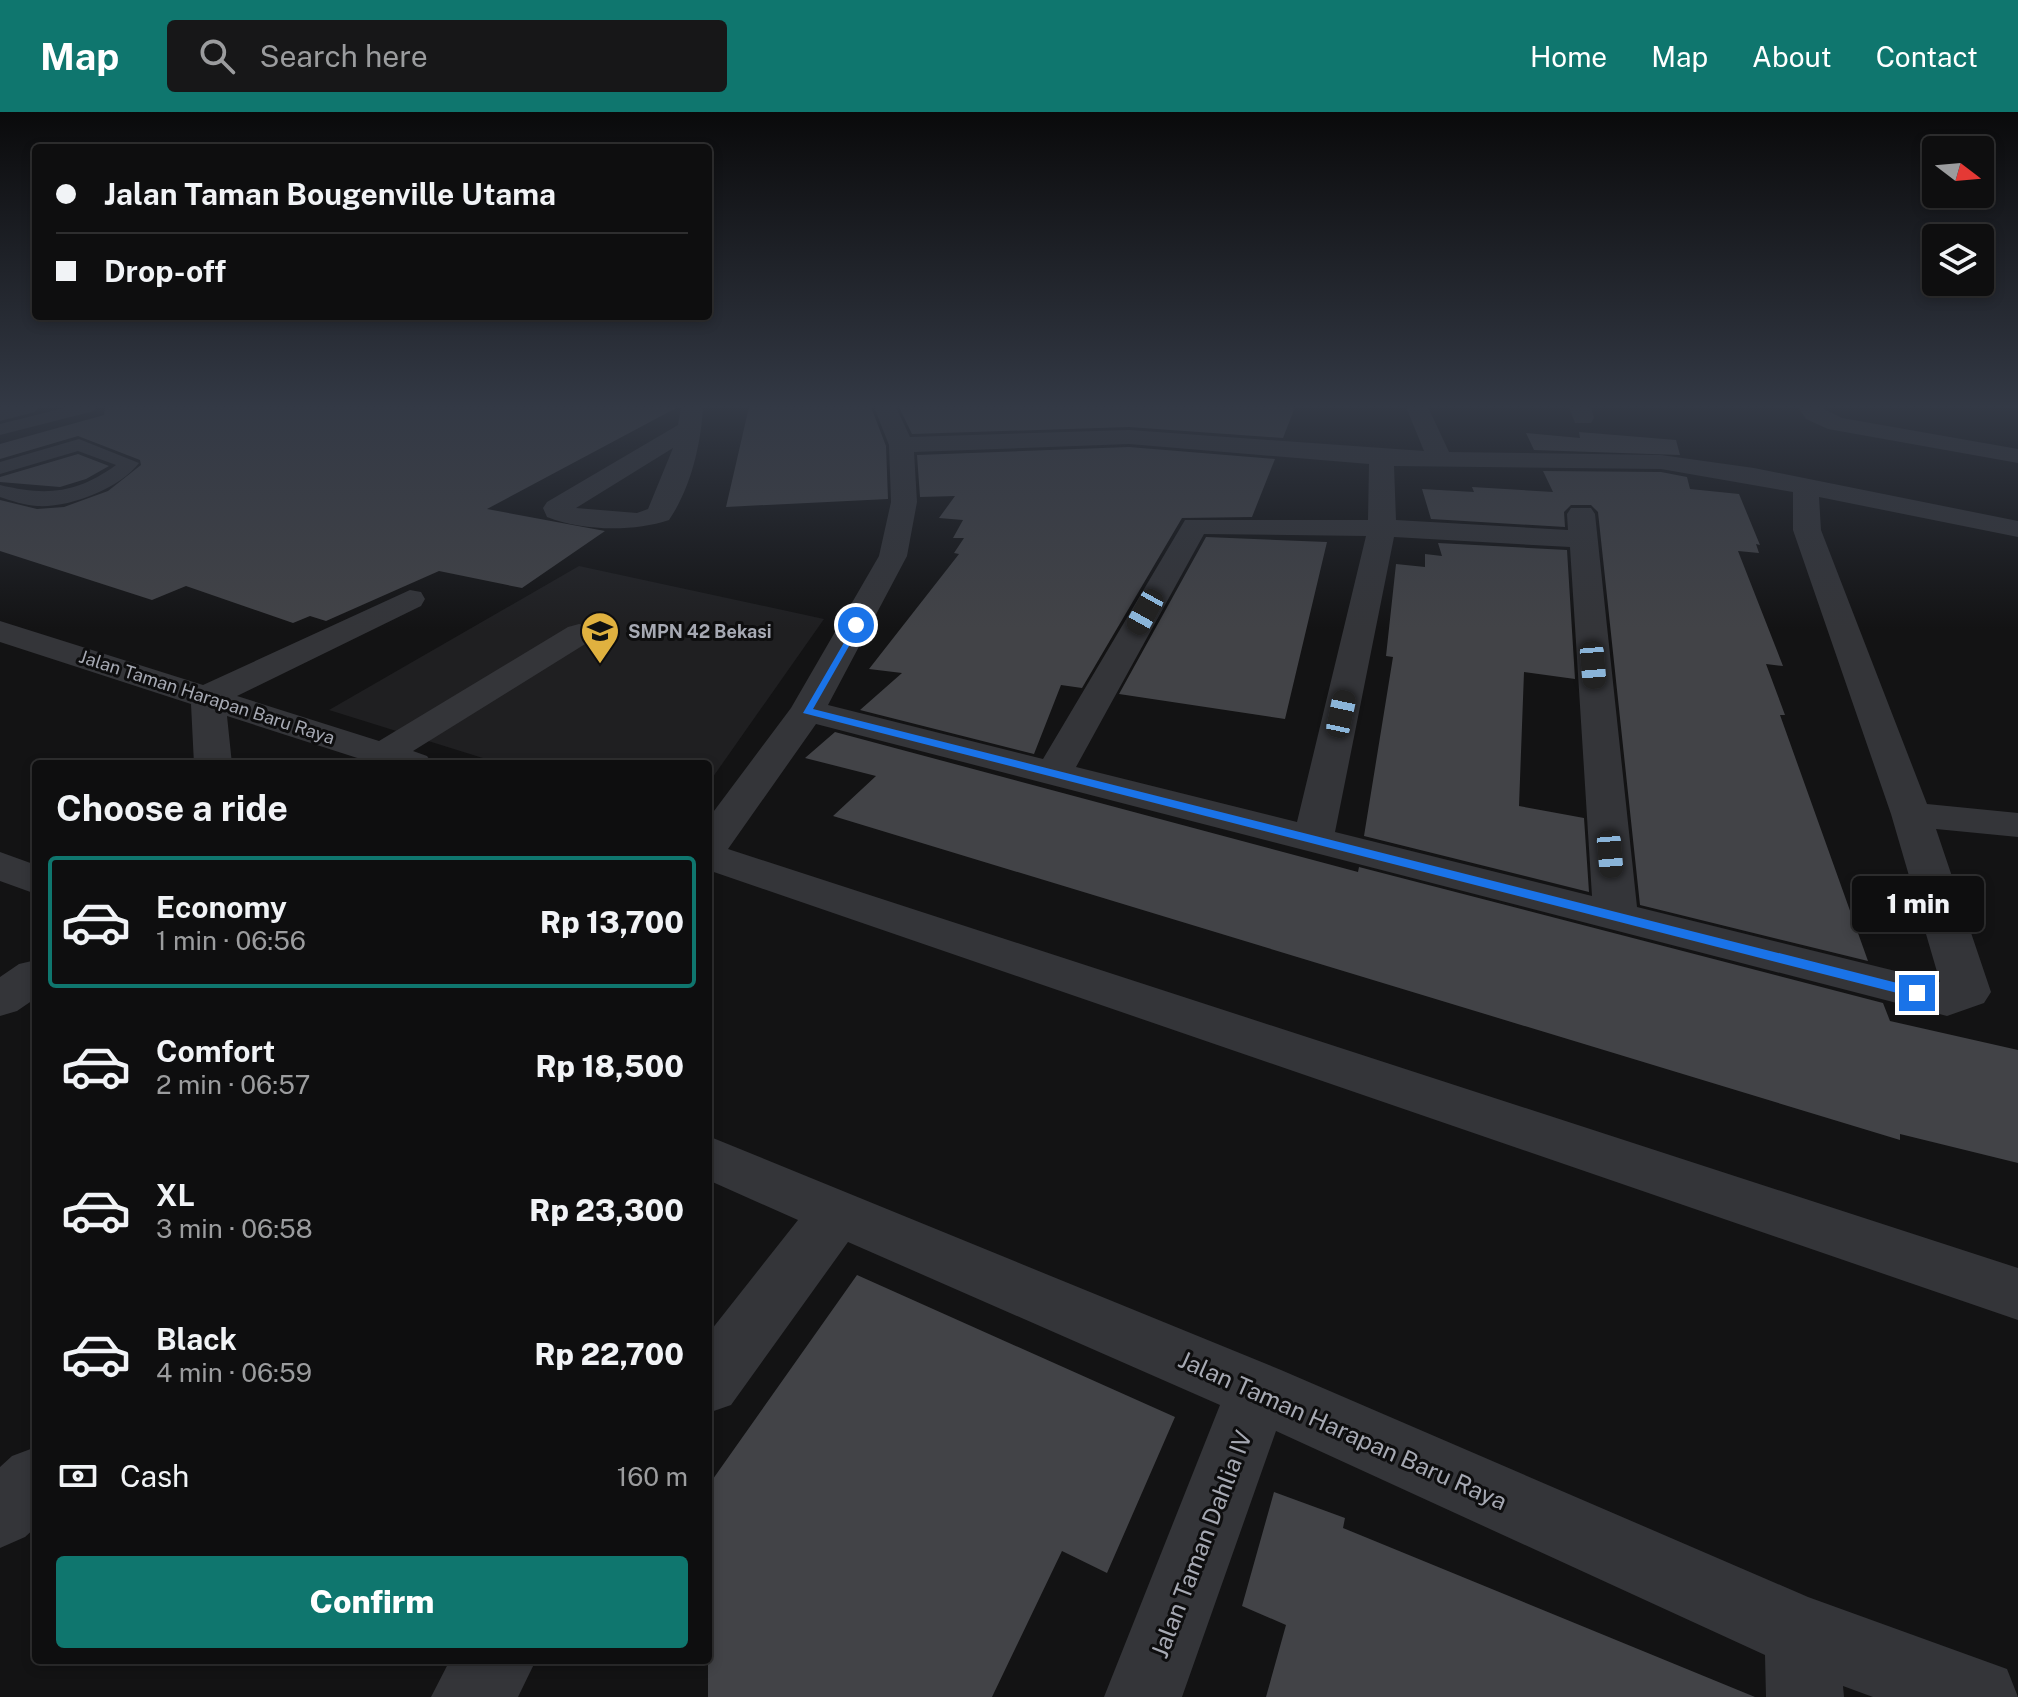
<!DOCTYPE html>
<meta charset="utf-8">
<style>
body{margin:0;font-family:"Public Sans",sans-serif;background:#171718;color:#f1f3f6;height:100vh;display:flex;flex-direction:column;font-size:30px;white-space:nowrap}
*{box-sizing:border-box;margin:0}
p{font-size:26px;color:#9b9c9e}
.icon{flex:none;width:44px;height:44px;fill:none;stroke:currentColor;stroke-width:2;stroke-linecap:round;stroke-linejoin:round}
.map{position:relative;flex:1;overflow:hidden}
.panel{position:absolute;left:32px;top:648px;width:680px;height:904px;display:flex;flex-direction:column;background:#0e0e0f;border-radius:8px;box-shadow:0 4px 12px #0003,0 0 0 2px #2e2e2f}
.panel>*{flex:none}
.top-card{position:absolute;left:32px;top:32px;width:680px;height:176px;border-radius:8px;box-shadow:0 4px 12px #0003,0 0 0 2px #2e2e2f;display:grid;align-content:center;height:176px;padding:0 24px;background:#0e0e0f}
.needle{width:52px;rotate:106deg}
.buttons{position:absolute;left:1922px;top:24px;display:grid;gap:16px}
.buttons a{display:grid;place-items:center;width:72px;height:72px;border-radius:8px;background:#0e0e0f;box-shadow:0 4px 12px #0003,0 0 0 2px #2e2e2f;font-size:40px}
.end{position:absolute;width:36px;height:36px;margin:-18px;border:10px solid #1a73e8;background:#fff;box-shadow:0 0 0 4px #fff}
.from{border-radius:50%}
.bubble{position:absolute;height:56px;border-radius:8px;background:#0e0e0f;box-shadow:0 4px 12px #0003,0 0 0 2px #2e2e2f;font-size:26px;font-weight:800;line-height:56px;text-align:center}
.car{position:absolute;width:24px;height:48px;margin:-24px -12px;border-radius:10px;box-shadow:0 0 6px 2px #0007;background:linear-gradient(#222 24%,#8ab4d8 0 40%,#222 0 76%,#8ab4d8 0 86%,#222 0)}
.top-card b{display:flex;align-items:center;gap:28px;height:76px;font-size:30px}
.top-card b+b{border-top:2px solid #2e2e2f}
.top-card i{width:20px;height:20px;background:#f1f3f6}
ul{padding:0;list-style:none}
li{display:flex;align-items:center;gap:24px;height:132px;margin:0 16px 12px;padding:0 8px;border:4px solid transparent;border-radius:8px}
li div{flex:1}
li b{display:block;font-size:30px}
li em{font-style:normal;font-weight:800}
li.active{border-color:#0f766e}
li>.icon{width:72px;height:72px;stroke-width:1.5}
h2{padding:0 24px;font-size:36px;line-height:96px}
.pay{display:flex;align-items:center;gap:20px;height:88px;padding:0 24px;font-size:30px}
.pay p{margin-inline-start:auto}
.primary-button{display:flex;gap:16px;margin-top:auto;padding:16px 24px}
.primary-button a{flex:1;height:92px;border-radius:8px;background:#0f766e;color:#fff;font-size:32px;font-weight:800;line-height:92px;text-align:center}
header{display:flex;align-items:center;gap:48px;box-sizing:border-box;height:112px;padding:0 40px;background:#0f766e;color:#fff}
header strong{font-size:38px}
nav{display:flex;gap:44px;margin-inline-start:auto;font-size:28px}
.search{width:560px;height:72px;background:#171718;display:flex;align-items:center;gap:20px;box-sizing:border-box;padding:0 28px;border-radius:8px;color:#9b9c9e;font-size:30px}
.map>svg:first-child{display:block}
.built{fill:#1f1f21}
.building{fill:#424347}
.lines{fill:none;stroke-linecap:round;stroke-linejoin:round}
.service{fill:#343539;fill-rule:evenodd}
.minor{fill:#343539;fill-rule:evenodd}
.route{fill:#1a73e8}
.labels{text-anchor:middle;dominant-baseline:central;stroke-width:6;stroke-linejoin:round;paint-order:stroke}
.far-poi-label{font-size:18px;font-weight:bold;fill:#a6a9b3;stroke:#0e0e0f;text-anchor:start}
.far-street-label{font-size:18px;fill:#a6a9b3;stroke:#0e0e0f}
.near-street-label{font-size:24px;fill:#a6a9b3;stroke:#0e0e0f}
</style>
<header>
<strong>Map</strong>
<div class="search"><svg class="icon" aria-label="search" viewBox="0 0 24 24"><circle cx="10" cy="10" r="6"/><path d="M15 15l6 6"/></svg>Search here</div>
<nav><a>Home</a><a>Map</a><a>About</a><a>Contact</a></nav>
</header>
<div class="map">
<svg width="2018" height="1585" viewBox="0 0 2018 1585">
<rect width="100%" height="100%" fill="#131314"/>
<path class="built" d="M 579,454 L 824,507 L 708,672 L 708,652 L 502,652 L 329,598 Z"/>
<path class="building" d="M 105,295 L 678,295 L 487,397 L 605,419 L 522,476 L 439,459 L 326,509 L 310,504 L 293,511 L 186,474 L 152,488 L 0,439 L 0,388 L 37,397 L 64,395 L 108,379 L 141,353 L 140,348 L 78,324 L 0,347 L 0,332 L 104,303 Z
M 749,295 L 871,295 L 886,334 L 888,387 L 726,395 Z
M 899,295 L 1295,295 L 1283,326 L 1129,315 L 912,322 Z
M 1579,320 L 1676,328 L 1680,343 L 1534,338 L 1526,321 L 1580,326 Z
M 1129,335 L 1275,347 L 1252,405 L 1182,406 L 1082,576 L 1061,573 L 1034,642 L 860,598 L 902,561 L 869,557 L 959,442 L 954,441 L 964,426 L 953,426 L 963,408 L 939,406 L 955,384 L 920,385 L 917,343 Z
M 78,342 L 109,354 L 86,367 L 60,375 L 0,370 L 0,365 Z
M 1543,359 L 1661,360 L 1687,365 L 1690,377 L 1739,382 L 1760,433 L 1756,432 L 1759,441 L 1738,439 L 1783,554 L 1766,552 L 1785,603 L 1780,603 L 1868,849 L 1640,793 L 1598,400 L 1591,393 L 1571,393 L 1564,400 L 1565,415 L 1431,407 L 1422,377 L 1474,380 L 1472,375 L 1553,380 Z
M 1206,425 L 1327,430 L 1285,607 L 1119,582 Z
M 1438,431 L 1567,438 L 1575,567 L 1524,560 L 1519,694 L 1584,706 L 1589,780 L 1364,724 L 1393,545 L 1386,544 L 1396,452 L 1425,455 L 1425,442 L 1442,444 Z
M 835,620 L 1358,760 L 1359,755 L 1883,891 L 1890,909 L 2018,938 L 2018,1051 L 1900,1022 L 1900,1028 L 833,704 L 876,664 L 805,646 Z
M 857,1163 L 1175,1305 L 1107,1461 L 1062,1439 L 992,1585 L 708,1585 L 708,1374 Z
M 1274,1380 L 1345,1406 L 1343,1416 L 1755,1585 L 1266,1585 L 1286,1513 L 1242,1494 Z"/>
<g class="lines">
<path class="service" d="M 68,295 L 97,295 L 94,299 L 0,323 L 0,312 Z
M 79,327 L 139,351 C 119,377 69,396 37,394 C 24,393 12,389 0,385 L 0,373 C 46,384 76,382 116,353 L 78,339 L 0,362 L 0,350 Z"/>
<path class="minor" d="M 0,295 L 38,295 L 35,300 L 0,309 Z
M 681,295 L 703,295 C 701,332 691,376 669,408 C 633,420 583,419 547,405 L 543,396 L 547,390 L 678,313 ZM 673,336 L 648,397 L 637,401 L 576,396 Z
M 874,295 L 896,295 L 910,325 L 1129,318 L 1424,339 L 1406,295 L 1428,295 L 1449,340 L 1661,343 L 1754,356 L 2018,409 L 2018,425 L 1819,385 L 1821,418 L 1927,692 L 2018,701 L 2018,725 L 1936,717 L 1991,880 L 1984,891 L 1947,904 L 816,612 L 728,737 L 2018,1156 L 2018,1208 L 708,758 L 708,707 L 791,596 L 879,444 L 891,390 L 889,333 ZM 1129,332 L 1369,352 L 1368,408 L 1185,408 L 1043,647 L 828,593 L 907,444 L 917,390 L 914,340 ZM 1394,354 L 1661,357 L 1793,380 L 1793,418 L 1891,702 L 1940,870 L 1637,795 L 1595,402 L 1591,396 L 1571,396 L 1567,402 L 1568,418 L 1396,408 ZM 1204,422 L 1366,424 L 1297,710 L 1076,655 ZM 1394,425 L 1570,435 L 1592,784 L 1335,720 Z
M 1569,295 L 1591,295 L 1594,306 L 1591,311 L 1575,311 Z
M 1798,295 L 1820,295 L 1842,306 L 2018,337 L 2018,351 L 1828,317 L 1806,307 Z
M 410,478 L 421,480 L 425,487 L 421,494 L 237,584 L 379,629 L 568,515 L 579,512 L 590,515 L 595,522 L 590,529 L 413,639 L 427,644 L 433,652 L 376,652 L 227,604 L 232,652 L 194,652 L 191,592 L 0,530 L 0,509 L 203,573 Z
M 0,740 L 36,753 L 36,782 L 0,769 Z
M 36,848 L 36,886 L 17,899 L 0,904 L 0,865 L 19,852 Z
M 708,1024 L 1281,1258 L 1808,1485 L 2007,1557 L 2018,1585 L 1873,1585 L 1843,1574 L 1844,1585 L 1766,1585 L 1765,1543 L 1276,1319 L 1182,1585 L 1104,1585 L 1220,1293 L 848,1130 L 731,1293 L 708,1301 L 708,1222 L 798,1108 L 708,1068 Z
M 36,1335 L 36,1415 L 25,1425 L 0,1436 L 0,1355 L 12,1344 Z
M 450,1548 L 536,1548 L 518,1585 L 431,1585 Z"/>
</g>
<linearGradient id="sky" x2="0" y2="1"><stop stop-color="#0a0a0b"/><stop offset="0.57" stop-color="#333945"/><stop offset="1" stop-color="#333945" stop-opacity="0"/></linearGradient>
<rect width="2018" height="517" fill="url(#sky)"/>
<path class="route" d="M 856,510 L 861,513 L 813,597 L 1917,876 L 1924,881 L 1917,886 L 803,601 Z"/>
<defs>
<g id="school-pin" transform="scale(2)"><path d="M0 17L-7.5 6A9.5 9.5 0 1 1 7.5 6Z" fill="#e0b13f" stroke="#0e0e0f"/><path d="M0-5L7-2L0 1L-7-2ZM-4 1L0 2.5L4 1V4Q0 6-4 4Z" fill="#111"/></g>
</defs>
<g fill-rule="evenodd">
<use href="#school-pin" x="600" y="519"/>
</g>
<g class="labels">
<g class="far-poi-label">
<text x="628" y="519">SMPN 42 Bekasi</text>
</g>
<g class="far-street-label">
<text transform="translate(207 585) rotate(18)">Jalan Taman Harapan Baru Raya</text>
</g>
<g class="near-street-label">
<text transform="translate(1343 1318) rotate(24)">Jalan Taman Harapan Baru Raya</text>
<text transform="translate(1201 1432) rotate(-69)">Jalan Taman Dahlia IV</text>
</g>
</g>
</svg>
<div class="buttons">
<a><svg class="needle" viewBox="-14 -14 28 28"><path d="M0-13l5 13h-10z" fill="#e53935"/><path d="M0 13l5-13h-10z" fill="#9b9c9e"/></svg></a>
<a><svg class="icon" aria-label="layers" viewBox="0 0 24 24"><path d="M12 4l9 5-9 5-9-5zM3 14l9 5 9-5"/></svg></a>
</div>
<i class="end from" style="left:856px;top:513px"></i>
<i class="end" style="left:1917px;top:881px"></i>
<div class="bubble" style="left:1852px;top:764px;width:132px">1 min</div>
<i class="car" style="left:1145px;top:500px;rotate:209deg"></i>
<i class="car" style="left:1593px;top:553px;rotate:175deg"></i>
<i class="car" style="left:1341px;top:602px;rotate:12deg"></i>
<i class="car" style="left:1610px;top:742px;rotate:175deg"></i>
<div class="top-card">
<b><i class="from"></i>Jalan Taman Bougenville Utama</b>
<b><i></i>Drop-off</b>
</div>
<section class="panel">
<h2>Choose a ride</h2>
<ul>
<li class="active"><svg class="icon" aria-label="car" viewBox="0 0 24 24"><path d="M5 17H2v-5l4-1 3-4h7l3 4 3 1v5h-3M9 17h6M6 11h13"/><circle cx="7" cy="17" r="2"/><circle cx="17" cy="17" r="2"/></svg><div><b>Economy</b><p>1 min · 06:56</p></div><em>Rp 13,700</em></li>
<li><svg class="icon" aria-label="car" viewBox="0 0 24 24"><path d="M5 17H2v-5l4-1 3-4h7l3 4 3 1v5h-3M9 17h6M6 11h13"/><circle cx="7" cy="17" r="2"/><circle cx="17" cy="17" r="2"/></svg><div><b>Comfort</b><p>2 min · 06:57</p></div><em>Rp 18,500</em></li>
<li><svg class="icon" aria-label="car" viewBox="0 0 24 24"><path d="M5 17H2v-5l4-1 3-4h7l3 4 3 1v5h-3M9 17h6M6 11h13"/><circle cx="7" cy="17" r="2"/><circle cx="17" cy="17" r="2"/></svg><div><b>XL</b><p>3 min · 06:58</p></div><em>Rp 23,300</em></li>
<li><svg class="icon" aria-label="car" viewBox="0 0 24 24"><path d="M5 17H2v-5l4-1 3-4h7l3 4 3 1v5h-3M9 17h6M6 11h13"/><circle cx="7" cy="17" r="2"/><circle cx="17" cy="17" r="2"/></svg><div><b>Black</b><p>4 min · 06:59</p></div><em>Rp 22,700</em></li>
</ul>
<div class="pay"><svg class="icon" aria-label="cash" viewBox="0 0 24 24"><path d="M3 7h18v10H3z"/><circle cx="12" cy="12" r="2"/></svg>Cash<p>160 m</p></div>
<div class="primary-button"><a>Confirm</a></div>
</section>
</div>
